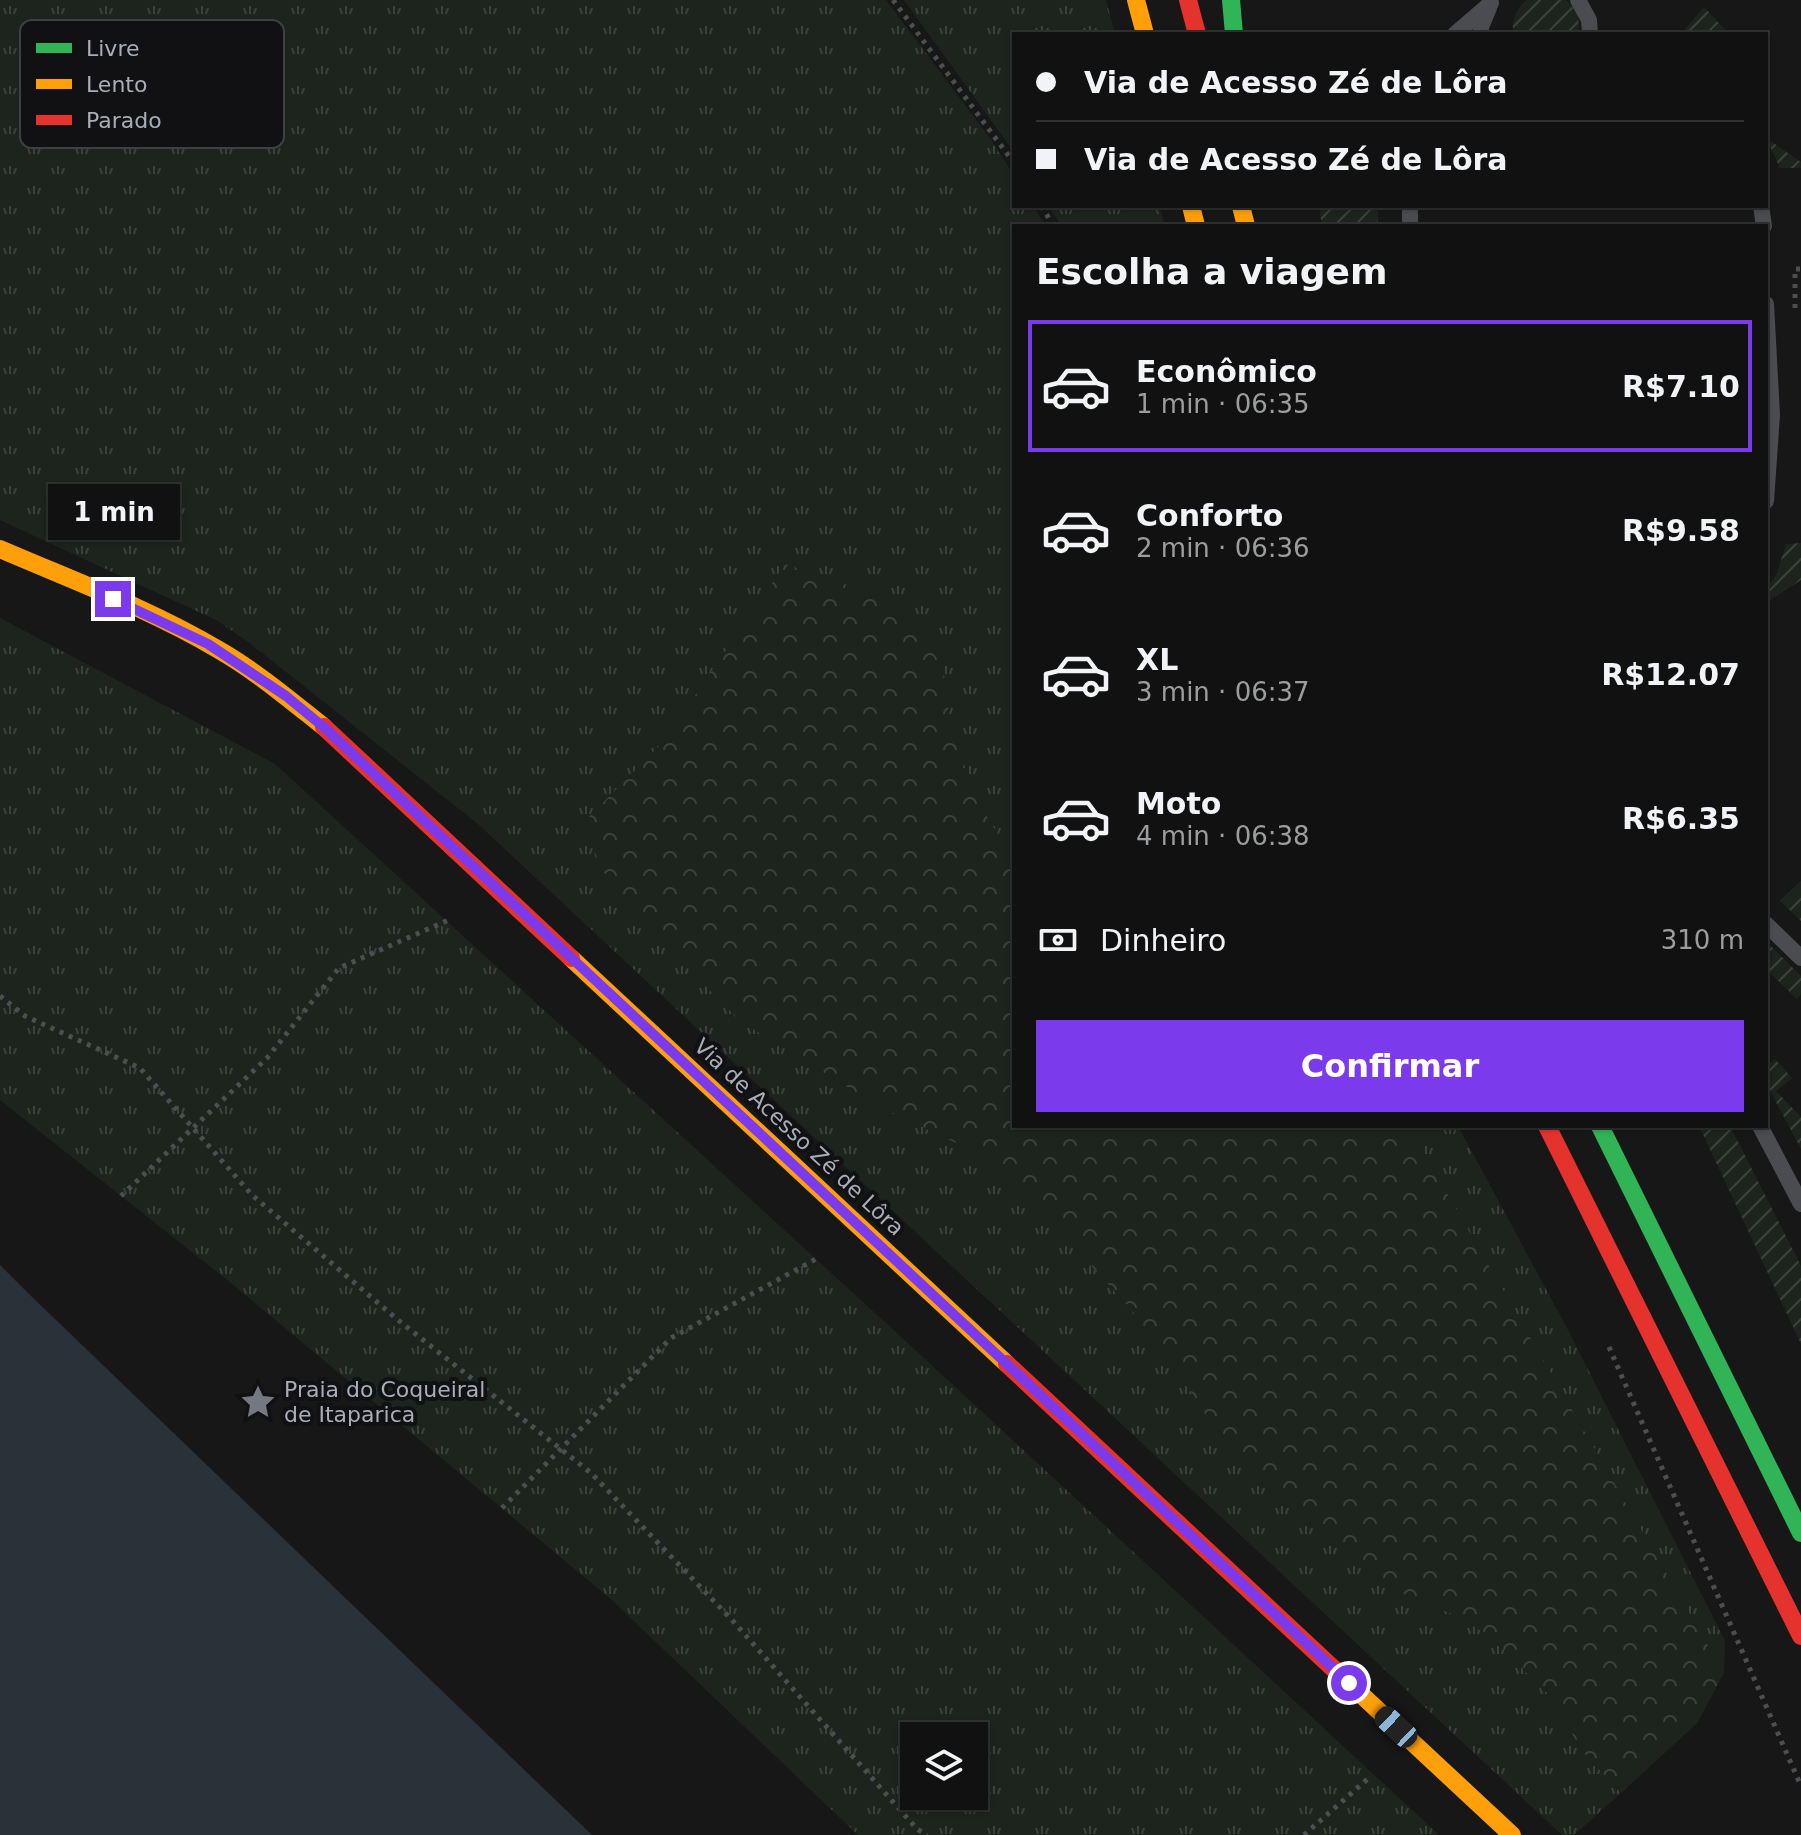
<!DOCTYPE html>
<html lang="pt">
<meta charset="utf-8">
<style>
body{margin:0;font-family:"DejaVu Sans",sans-serif;background:#1e1f1f;color:#f1f3f6;height:100vh;display:flex;flex-direction:column;font-size:30px;white-space:nowrap}
*{box-sizing:border-box;margin:0}
p{font-size:26px;color:#9c9d9f}
.icon{flex:none;width:44px;height:44px;fill:none;stroke:currentColor;stroke-width:2;stroke-linecap:round;stroke-linejoin:round}
.map{position:relative;flex:1;overflow:hidden}
.panel{position:absolute;left:1012px;top:224px;width:756px;height:904px;display:flex;flex-direction:column;background:#111;border-radius:0px;box-shadow:0 2px 6px #0004,0 0 0 2px #303131}
.panel>*{flex:none}
.banner{position:absolute;left:1012px;top:32px;width:756px;height:176px;border-radius:0px;box-shadow:0 2px 6px #0004,0 0 0 2px #303131;display:grid;align-content:center;height:176px;padding:0 24px;background:#111}
.buttons{position:absolute;left:900px;top:1722px;display:grid;gap:16px}
.buttons a{display:grid;place-items:center;width:88px;height:88px;border-radius:0px;background:#111;box-shadow:0 2px 6px #0004,0 0 0 2px #303131;font-size:40px}
.end{position:absolute;width:36px;height:36px;margin:-18px;border:10px solid #7c3aed;background:#fff;box-shadow:0 0 0 4px #fff}
.from{border-radius:50%}
.bubble{position:absolute;height:56px;border-radius:0px;background:#111;box-shadow:0 2px 6px #0004,0 0 0 2px #303131;font-size:26px;font-weight:700;line-height:56px;text-align:center}
.car{position:absolute;width:24px;height:48px;margin:-24px -12px;border-radius:10px;box-shadow:0 0 6px 2px #0007;background:linear-gradient(#222 24%,#8ab4d8 0 40%,#222 0 76%,#8ab4d8 0 86%,#222 0)}
.banner b{display:flex;align-items:center;gap:28px;height:76px;font-size:30px}
.banner b+b{border-top:2px solid #303131}
.banner i{width:20px;height:20px;background:#f1f3f6}
ul{padding:0;list-style:none}
li{display:flex;align-items:center;gap:24px;height:132px;margin:0 16px 12px;padding:0 8px;border:4px solid transparent;border-radius:0px}
li div{flex:1}
li b{display:block;font-size:30px}
li em{font-style:normal;font-weight:700}
li.on{border-color:#7c3aed}
li>.icon{width:72px;height:72px;stroke-width:1.5}
h2{padding:0 24px;font-size:36px;line-height:96px}
.pay{display:flex;align-items:center;gap:20px;height:88px;padding:0 24px;font-size:30px}
.pay p{margin-inline-start:auto}
.primary-button{display:flex;gap:16px;margin-top:auto;padding:16px 24px}
.primary-button a{flex:1;height:92px;border-radius:0px;background:#7c3aed;color:#fff;font-size:32px;font-weight:700;line-height:92px;text-align:center}
.map>svg:first-child{display:block}
.grass{fill:url(#grass-tufts);fill-rule:evenodd}
.forest{fill:url(#forest-crowns)}
.garden{fill:url(#garden-furrows)}
.water{fill:#2a3239}
.lines{fill:none;stroke-linecap:round;stroke-linejoin:round}
.path{stroke:#4d4e52;stroke-width:5;stroke-dasharray:4 6;stroke-linecap:butt}
.lane{stroke:#4b4c50;stroke-width:16}
.fast{stroke:#30b455;stroke-width:18}
.slow{stroke:#ff9f0a;stroke-width:18}
.jam{stroke:#e5322d;stroke-width:18}
.route{stroke:#7c3aed;stroke-width:10}
.labels{text-anchor:middle;dominant-baseline:central;stroke-width:8;stroke-linejoin:round;paint-order:stroke}
.street-label{font-size:22px;fill:#a8adb8;stroke:#111113}
.poi-label{font-size:22px;fill:#a8adb8;stroke:#111113;text-anchor:start}
.key{fill:#111113;stroke:#3e4045;stroke-width:2}
.key-label{font-size:22px;fill:#a8adb8}
</style>
<div class="map">
<svg width="1801" height="1835" viewBox="0 0 1801 1835">
<defs>
<pattern id="grass-tufts" width="24" height="20" patternUnits="userSpaceOnUse" patternTransform="scale(2)"><rect width="24" height="20" fill="#1d241e"/><path d="M3 7l-1-3M5 7V3M7 7l1-3M15 17l-1-3M17 17v-4M19 17l1-3" fill="none" stroke="#3b413d"/></pattern>
<pattern id="forest-crowns" width="20" height="18" patternUnits="userSpaceOnUse" patternTransform="scale(2)"><rect width="20" height="18" fill="#1d241e"/><path d="M2 6a3 3 0 1 1 6 0M12 15a3 3 0 1 1 6 0" fill="none" stroke="#3b413d"/></pattern>
<pattern id="garden-furrows" width="10" height="10" patternUnits="userSpaceOnUse" patternTransform="scale(2)"><rect width="10" height="10" fill="#1d241e"/><path d="M-1 1l2-2M0 10L10 0M9 11l2-2" fill="none" stroke="#3b413d"/></pattern>
</defs>
<rect width="100%" height="100%" fill="#171717"/>
<path class="grass" d="M 0,0 L 886,0 L 992,141 L 1014,176 L 1014,206 L 1033,206 L 1046,226 L 1014,226 L 1014,862 L 973,793 L 949,713 L 943,667 L 925,641 L 886,598 L 785,564 L 664,741 L 587,820 L 739,1020 L 873,1103 L 985,1157 L 1021,1188 L 1135,1314 L 1224,1438 L 1267,1490 L 1393,1590 L 1455,1615 L 1490,1636 L 1550,1696 L 1582,1751 L 1621,1793 L 1574,1835 L 1562,1835 L 478,824 L 251,644 L 218,621 L 0,520 Z
M 904,0 L 1106,0 L 1115,34 L 1014,34 L 1014,152 Z
M 1049,206 L 1159,206 L 1165,226 L 1061,226 Z
M 0,618 L 275,764 L 912,1347 L 1439,1835 L 858,1835 L 613,1601 L 231,1283 L 0,1100 ZM 914,1736 L 974,1736 L 974,1796 L 914,1796 Z
M 1408,1126 L 1458,1126 L 1568,1330 L 1725,1641 L 1724,1673 Z"/>
<path class="forest" d="M 785,564 L 886,598 L 925,641 L 943,667 L 949,713 L 973,793 L 1014,862 L 1014,1126 L 1408,1126 L 1724,1673 L 1697,1723 L 1621,1793 L 1582,1751 L 1550,1696 L 1490,1636 L 1455,1615 L 1393,1590 L 1267,1490 L 1224,1438 L 1135,1314 L 1021,1188 L 985,1157 L 873,1103 L 739,1020 L 655,935 L 599,866 L 587,833 L 586,820 L 664,741 Z"/>
<path class="garden" d="M 1527,0 L 1566,0 C 1577,10 1580,19 1579,34 L 1513,34 C 1512,21 1515,8 1527,0 Z
M 1704,7 L 1729,34 L 1681,34 Z
M 1766,138 L 1801,162 L 1801,168 L 1780,168 Z
M 1319,206 L 1378,206 L 1378,226 L 1322,226 Z
M 1801,543 L 1801,580 L 1766,603 L 1766,590 L 1777,573 L 1786,544 Z
M 1801,881 L 1801,921 L 1780,901 Z
M 1766,941 L 1801,976 L 1801,994 L 1797,999 L 1766,969 Z
M 1775,1059 L 1792,1078 L 1776,1091 L 1801,1117 L 1801,1149 L 1766,1083 L 1766,1067 Z
M 1699,1126 L 1730,1126 L 1801,1266 L 1801,1344 Z"/>
<path class="water" d="M 0,1265 L 30,1295 L 592,1835 L 0,1835 Z"/>
<g class="lines">
<path class="path" d="M 893,0 L 1014,163
M 1041,206 L 1054,226
M 1795,308 L 1795,269 L 1801,269
M 0,996 L 25,1016 L 140,1068 L 252,1195 L 398,1320 L 591,1473 L 732,1620 L 917,1829 L 927,1835
M 121,1196 L 267,1058 L 339,968 L 451,919
M 1609,1347 L 1801,1786
M 502,1508 L 671,1338 L 816,1259
M 1304,1835 L 1371,1776"/>
<path class="lane" d="M 1578,0 L 1589,20 L 1590,34
M 1455,34 L 1491,3
M 1481,34 L 1481,27 L 1489,8
M 1410,206 L 1410,226
M 1761,206 L 1764,226
M 1766,304 L 1772,415 L 1766,501
M 1766,924 L 1801,958
M 1760,1126 L 1801,1204"/>
<path class="fast" d="M 1231,0 L 1234,34
M 1600,1126 L 1801,1533"/>
<path class="slow" d="M 1136,0 L 1145,34
M 1191,206 L 1196,226
M 1241,206 L 1246,226
M 0,549 C 74,581 150,609 219,650 C 257,672 290,700 324,727
M 571,958 L 1007,1364
M 1352,1686 L 1512,1835"/>
<path class="jam" d="M 1188,0 L 1197,34
M 324,727 L 571,958
M 1547,1126 L 1801,1636
M 1007,1364 L 1352,1686"/>
</g>
<g class="lines">
<path class="route" d="M 113,599 L 208,644 L 286,696 L 326,729 L 1349,1683"/>
</g>
<defs>
<g id="sight-bare" transform="scale(2.76)"><path d="M0-6L1.8-2.2L6-1.7L2.9 1.2L3.7 5.4L0 3.3L-3.7 5.4L-2.9 1.2L-6-1.7L-1.8-2.2Z" fill="#757880" stroke="#111113" stroke-width="2.5" paint-order="stroke"/></g>
</defs>
<g fill-rule="evenodd">
<use href="#sight-bare" x="258" y="1402"/>
</g>
<g class="labels">
<g class="street-label">
<text transform="translate(799 1137) rotate(43)">Via de Acesso Zé de Lôra</text>
</g>
<g class="poi-label">
<text x="284" y="1389">Praia do Coqueiral<tspan x="284" dy="25">de Itaparica</tspan></text>
</g>
</g>
<rect x="20" y="20" width="264" height="128" rx="12" class="key"/>
<rect x="36" y="43" width="36" height="10" fill="#30b455"/>
<rect x="36" y="79" width="36" height="10" fill="#ff9f0a"/>
<rect x="36" y="115" width="36" height="10" fill="#e5322d"/>
<g class="key-label">
<text x="86" y="56">Livre</text>
<text x="86" y="92">Lento</text>
<text x="86" y="128">Parado</text>
</g>
</svg>
<div class="buttons">
<a><svg class="icon" aria-label="layers" viewBox="0 0 24 24"><path d="M12 4l9 5-9 5-9-5zM3 14l9 5 9-5"/></svg></a>
</div>
<i class="end from" style="left:1349px;top:1683px"></i>
<i class="end" style="left:113px;top:599px"></i>
<div class="bubble" style="left:48px;top:484px;width:132px">1 min</div>
<i class="car" style="left:1396px;top:1727px;rotate:313deg"></i>
<div class="banner">
<b><i class="from"></i>Via de Acesso Zé de Lôra</b>
<b><i></i>Via de Acesso Zé de Lôra</b>
</div>
<section class="panel">
<h2>Escolha a viagem</h2>
<ul>
<li class="on"><svg class="icon" aria-label="car" viewBox="0 0 24 24"><path d="M5 17H2v-5l4-1 3-4h7l3 4 3 1v5h-3M9 17h6M6 11h13"/><circle cx="7" cy="17" r="2"/><circle cx="17" cy="17" r="2"/></svg><div><b>Econômico</b><p>1 min · 06:35</p></div><em>R$7.10</em></li>
<li><svg class="icon" aria-label="car" viewBox="0 0 24 24"><path d="M5 17H2v-5l4-1 3-4h7l3 4 3 1v5h-3M9 17h6M6 11h13"/><circle cx="7" cy="17" r="2"/><circle cx="17" cy="17" r="2"/></svg><div><b>Conforto</b><p>2 min · 06:36</p></div><em>R$9.58</em></li>
<li><svg class="icon" aria-label="car" viewBox="0 0 24 24"><path d="M5 17H2v-5l4-1 3-4h7l3 4 3 1v5h-3M9 17h6M6 11h13"/><circle cx="7" cy="17" r="2"/><circle cx="17" cy="17" r="2"/></svg><div><b>XL</b><p>3 min · 06:37</p></div><em>R$12.07</em></li>
<li><svg class="icon" aria-label="car" viewBox="0 0 24 24"><path d="M5 17H2v-5l4-1 3-4h7l3 4 3 1v5h-3M9 17h6M6 11h13"/><circle cx="7" cy="17" r="2"/><circle cx="17" cy="17" r="2"/></svg><div><b>Moto</b><p>4 min · 06:38</p></div><em>R$6.35</em></li>
</ul>
<div class="pay"><svg class="icon" aria-label="cash" viewBox="0 0 24 24"><path d="M3 7h18v10H3z"/><circle cx="12" cy="12" r="2"/></svg>Dinheiro<p>310 m</p></div>
<div class="primary-button"><a>Confirmar</a></div>
</section>
</div>
